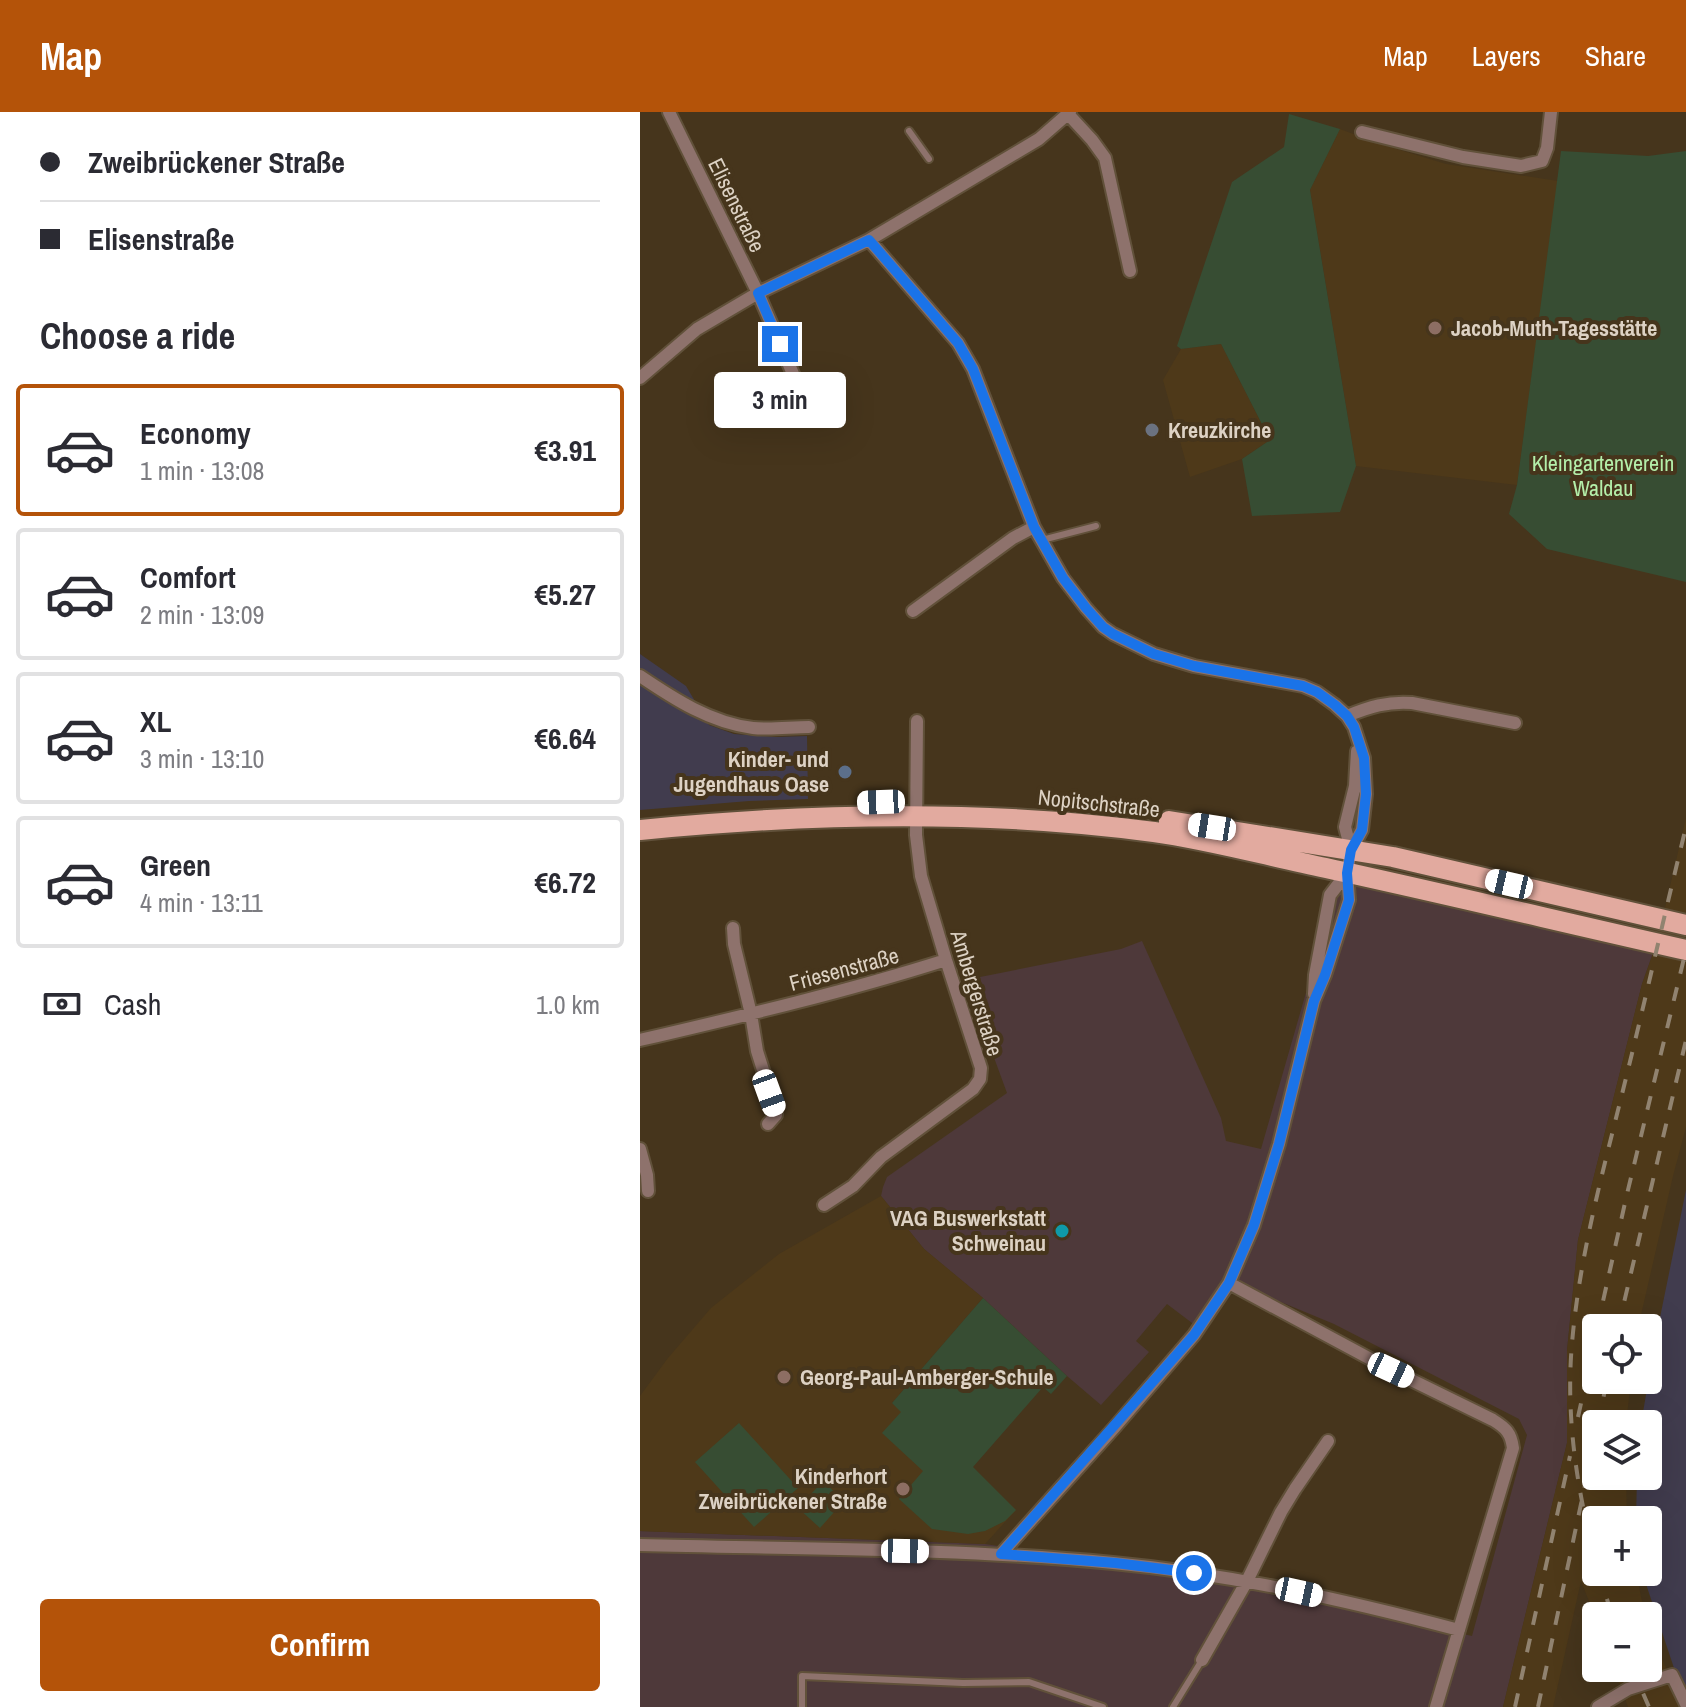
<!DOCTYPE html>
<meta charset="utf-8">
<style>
body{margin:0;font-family:"Archivo Narrow",sans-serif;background:#f7f7f7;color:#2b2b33;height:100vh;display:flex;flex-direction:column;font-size:30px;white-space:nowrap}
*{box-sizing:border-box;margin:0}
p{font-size:26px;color:#7c7c81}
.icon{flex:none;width:44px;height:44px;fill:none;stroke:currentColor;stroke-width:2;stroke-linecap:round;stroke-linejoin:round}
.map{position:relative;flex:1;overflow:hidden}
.drawer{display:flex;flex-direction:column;background:#fff;width:640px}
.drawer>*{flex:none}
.top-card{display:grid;align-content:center;height:176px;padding:0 40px;background:#fff}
.controls{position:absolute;left:942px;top:1202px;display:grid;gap:16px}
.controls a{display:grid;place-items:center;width:80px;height:80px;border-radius:8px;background:#fff;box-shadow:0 8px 32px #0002;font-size:40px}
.end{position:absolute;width:36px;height:36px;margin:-18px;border:10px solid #1a73e8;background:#fff;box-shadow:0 0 0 4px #fff}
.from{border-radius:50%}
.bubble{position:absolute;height:56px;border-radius:8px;background:#fff;box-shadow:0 8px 32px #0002;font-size:26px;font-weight:700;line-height:56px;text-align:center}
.car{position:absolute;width:24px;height:48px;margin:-24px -12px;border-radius:10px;box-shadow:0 0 6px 2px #0007;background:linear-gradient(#fff 24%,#345 0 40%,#fff 0 76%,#345 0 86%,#fff 0)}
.top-card b{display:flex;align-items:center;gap:28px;height:76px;font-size:30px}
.top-card b+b{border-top:2px solid #e1e1e2}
.top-card i{width:20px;height:20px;background:#2b2b33}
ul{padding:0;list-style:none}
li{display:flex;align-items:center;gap:24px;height:132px;margin:0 16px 12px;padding:0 24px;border:4px solid #e1e1e2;border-radius:8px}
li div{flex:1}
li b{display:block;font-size:30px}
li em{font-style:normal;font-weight:700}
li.active{border-color:#b45309}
li>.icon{width:72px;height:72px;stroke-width:1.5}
h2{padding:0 40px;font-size:36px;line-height:96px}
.pay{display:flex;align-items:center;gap:20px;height:88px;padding:0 40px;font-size:30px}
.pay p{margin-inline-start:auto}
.action{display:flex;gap:16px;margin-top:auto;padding:16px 40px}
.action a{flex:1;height:92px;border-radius:8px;background:#b45309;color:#fff;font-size:32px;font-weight:700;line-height:92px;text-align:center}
header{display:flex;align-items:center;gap:48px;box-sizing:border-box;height:112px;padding:0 40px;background:#b45309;color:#fff}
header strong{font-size:38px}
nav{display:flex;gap:44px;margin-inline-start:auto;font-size:28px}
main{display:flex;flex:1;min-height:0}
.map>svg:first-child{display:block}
.commercial{fill:#413c4e}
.industrial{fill:#4e393a}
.built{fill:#4e3919}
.green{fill:#374d33}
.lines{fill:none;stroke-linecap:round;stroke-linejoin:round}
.service-casing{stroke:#61513a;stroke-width:10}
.minor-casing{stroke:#61513a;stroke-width:16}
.primary-casing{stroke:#61513a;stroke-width:24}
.service{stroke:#8e726c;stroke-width:6}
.minor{stroke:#8e726c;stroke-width:12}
.primary{stroke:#e2aa9f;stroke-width:20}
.rail{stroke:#918370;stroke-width:4;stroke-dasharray:14 14;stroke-linecap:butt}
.route{stroke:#1a73e8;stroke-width:10}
.education-dot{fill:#8d6e63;stroke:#46351c;stroke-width:3}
.worship-dot{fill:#6b7280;stroke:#46351c;stroke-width:3}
.service-dot{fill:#5c6f8a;stroke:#46351c;stroke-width:3}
.culture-dot{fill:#0f9aa8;stroke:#46351c;stroke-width:3}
.labels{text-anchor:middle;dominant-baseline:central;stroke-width:8;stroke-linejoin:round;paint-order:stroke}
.street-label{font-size:22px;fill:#ddd2c4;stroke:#46351c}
.poi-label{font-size:22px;font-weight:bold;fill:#ddd2c4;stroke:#46351c;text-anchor:start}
.park-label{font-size:22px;fill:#b4efaa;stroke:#46351c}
</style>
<header>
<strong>Map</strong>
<nav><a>Map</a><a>Layers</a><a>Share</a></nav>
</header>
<main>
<section class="drawer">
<div class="top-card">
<b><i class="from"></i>Zweibrückener Straße</b>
<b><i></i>Elisenstraße</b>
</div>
<h2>Choose a ride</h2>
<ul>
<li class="active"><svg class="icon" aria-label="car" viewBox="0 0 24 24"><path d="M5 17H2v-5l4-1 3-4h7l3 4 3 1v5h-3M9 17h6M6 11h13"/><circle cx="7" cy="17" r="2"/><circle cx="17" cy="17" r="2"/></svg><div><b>Economy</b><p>1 min · 13:08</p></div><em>€3.91</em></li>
<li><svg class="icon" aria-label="car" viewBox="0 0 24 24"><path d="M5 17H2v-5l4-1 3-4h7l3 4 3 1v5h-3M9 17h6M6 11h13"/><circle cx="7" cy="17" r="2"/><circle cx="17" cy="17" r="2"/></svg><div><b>Comfort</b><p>2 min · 13:09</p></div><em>€5.27</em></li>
<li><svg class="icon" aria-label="car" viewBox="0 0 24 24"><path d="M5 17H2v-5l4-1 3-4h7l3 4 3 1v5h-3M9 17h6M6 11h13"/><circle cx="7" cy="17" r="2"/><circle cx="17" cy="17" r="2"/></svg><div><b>XL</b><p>3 min · 13:10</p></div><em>€6.64</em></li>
<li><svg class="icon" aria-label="car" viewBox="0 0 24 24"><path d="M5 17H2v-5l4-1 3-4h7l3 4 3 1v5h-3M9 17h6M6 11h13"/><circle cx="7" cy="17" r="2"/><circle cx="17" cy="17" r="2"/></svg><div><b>Green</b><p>4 min · 13:11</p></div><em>€6.72</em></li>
</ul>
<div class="pay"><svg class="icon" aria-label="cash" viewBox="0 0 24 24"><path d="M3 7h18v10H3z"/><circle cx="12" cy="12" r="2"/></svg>Cash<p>1.0 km</p></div>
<div class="action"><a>Confirm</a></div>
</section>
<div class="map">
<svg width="1046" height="1595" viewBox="0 0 1046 1595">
<rect width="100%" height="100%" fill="#46351c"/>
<path class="commercial" d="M 0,542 L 46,574 L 69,613 L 94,622 L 136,625 L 167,624 L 168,687 L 109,689 L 0,698 Z
M 1046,1078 L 1046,1586 L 1038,1568 L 1007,1475 L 1005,1460 L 1008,1460 L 1008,1408 L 996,1408 L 997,1364 L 1008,1364 L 1008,1312 L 1001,1312 L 1015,1230 Z"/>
<path class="industrial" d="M 701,759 L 1017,830 L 1002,872 L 938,1128 L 927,1239 L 927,1331 L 863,1595 L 0,1595 L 0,1419 L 345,1432 L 602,1470 L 832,1524 L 887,1323 L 879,1307 L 694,1212 L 588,1168 L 556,1214 L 527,1192 L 496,1229 L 509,1240 L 461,1293 L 427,1264 L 343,1186 L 284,1137 L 241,1084 L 243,1075 L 247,1065 L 367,981 L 345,921 L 330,867 L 481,837 L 502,829 L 581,1006 L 586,1029 L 621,1037 Z"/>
<path class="built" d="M 700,17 L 737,31 L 806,52 L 918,69 L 877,373 L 716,354 L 670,78 Z
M 581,232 L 630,328 L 602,347 L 550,365 L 523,268 L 541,237 Z
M 1046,706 L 1046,1015 L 1033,1064 L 998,1216 L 956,1216 L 956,1268 L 991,1268 L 986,1312 L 956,1312 L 956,1364 L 986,1364 L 987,1408 L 956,1408 L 956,1460 L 996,1460 L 1005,1504 L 956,1504 L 956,1507 L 941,1469 L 913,1595 L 863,1595 L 927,1331 L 927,1239 L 938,1128 L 1002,872 L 1017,830 Z
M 241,1084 L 284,1137 L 343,1186 L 252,1291 L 332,1355 L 376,1398 L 345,1432 L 0,1419 L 0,1284 L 28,1246 L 71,1196 L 139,1142 Z
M 1008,1514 L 1043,1595 L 988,1595 L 974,1556 L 1008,1556 Z"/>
<path class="green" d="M 649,2 L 700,17 L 670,78 L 716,354 L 700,400 L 612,404 L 602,347 L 630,328 L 581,232 L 541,237 L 537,234 L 592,70 L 644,35 Z
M 921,39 L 1008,44 L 1046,39 L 1046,470 L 907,437 L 869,402 L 877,373 Z
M 343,1186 L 427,1264 L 411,1282 L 403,1275 L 333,1355 L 376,1398 L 365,1409 L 345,1419 L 328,1422 L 292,1417 L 259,1387 L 283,1359 L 242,1321 L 261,1300 L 252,1291 Z
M 99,1311 L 158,1376 L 114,1415 L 55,1350 Z
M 183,1369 L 204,1389 L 180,1416 L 158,1396 Z"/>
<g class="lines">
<g class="service-casing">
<path id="service" d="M 269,19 L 289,47
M 402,428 L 456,414
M 162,1595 L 162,1564 L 323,1571 L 389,1570 L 463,1595
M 533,1595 L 562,1548"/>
</g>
<g class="minor-casing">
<path id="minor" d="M 29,0 L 118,181 L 166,292
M 428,2 L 452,28 L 465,46 L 490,159
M 722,20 L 823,45 L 881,54 L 902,49 L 907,36 L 911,0
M 229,128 L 318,231 L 333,257 L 394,415 L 423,466 L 446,496 L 463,515 L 473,522 L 514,542 L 554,554 L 663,574 L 677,580 L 695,593 L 707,604 L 714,615 L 724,646 L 726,682 L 722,718 L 711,738 L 707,761 L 709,788 L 685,863 L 674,889 L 639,1032 L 614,1113 L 589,1171 L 554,1223 L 474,1316 L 361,1442
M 0,266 L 57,217 L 118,181 L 229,128 L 399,27 L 430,0
M 273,499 L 373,426 L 394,415
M 0,564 C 34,587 71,611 113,616 C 131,618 151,615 169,615
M 707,604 C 729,595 748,589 772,591 L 875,611
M 711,738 L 705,715 L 715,674 L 717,639
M 93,816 L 94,832 L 111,902 L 117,939 L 136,999 L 136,1003 L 128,1012
M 674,882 L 675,863 L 690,783 L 707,761
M 0,928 C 103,904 205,880 306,848
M 0,1037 L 7,1063 L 8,1079
M 184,1093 L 213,1074 L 241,1045 L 333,977 L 340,967 L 341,956 L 306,848 L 281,764 L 276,723 L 277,609
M 589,1171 L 751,1258 L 853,1308 C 866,1316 871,1321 873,1336 L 796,1595
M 0,1433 C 158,1437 316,1436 473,1451 C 590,1462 705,1488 819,1518
M 562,1548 L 607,1469 L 641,1400 L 655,1377 L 688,1329
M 958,1595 L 988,1577 L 1032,1563 L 1046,1592"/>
</g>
<g class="primary-casing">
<path id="primary" d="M 529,709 L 753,745 L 1046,813
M 0,718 C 171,701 343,697 514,720 C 572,728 628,744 686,756 C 806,782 926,811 1046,838"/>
</g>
<use href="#service" class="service"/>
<use href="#minor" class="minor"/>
<use href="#primary" class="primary"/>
<path class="rail" d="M 957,1216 L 987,1082 L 1046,838
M 978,1216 L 1046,928
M 938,1305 L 956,1223
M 958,1312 L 967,1268
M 956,1449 C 938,1383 927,1314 931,1245 C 937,1151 963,1060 985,970 C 1006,885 1025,800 1046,715
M 959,1460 L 972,1504
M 992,1556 L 1009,1595
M 875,1595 L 930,1344
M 898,1595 L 956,1321"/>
</g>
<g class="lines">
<path class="route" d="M 140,232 L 118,181 L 229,128 L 318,231 L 333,257 L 394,415 L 423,466 L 446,496 L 463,515 L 473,522 L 514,542 L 554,554 L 663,574 L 677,580 L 695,593 L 707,604 L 714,615 L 724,646 L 726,682 L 722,718 L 711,738 L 707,761 L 709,788 L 685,863 L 674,889 L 639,1032 L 614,1113 L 589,1171 L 554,1223 L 361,1442 L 476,1451 L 554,1461"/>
</g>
<g class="education-dot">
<circle cx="795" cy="216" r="8"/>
<circle cx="144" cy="1265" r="8"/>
<circle cx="263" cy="1377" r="8"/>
</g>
<circle class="worship-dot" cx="512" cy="318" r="8"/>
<circle class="service-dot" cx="205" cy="660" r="8"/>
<circle class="culture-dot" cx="422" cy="1119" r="8"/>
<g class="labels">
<g class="street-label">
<text transform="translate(97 93) rotate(64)">Elisenstraße</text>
<text transform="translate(459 691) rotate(6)">Nopitschstraße</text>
<text transform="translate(204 857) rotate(-15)">Friesenstraße</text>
<text transform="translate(337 881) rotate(73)">Ambergerstraße</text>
</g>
<g class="poi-label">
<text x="811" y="216">Jacob-Muth-Tagesstätte</text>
<text x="528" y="318">Kreuzkirche</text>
<text x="189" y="647" text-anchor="end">Kinder- und<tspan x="189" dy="25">Jugendhaus Oase</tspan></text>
<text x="406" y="1106" text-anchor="end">VAG Buswerkstatt<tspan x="406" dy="25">Schweinau</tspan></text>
<text x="160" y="1265">Georg-Paul-Amberger-Schule</text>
<text x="247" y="1364" text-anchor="end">Kinderhort<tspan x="247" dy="25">Zweibrückener Straße</tspan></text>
</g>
<g class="park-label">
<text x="963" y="351">Kleingartenverein<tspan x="963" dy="25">Waldau</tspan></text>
</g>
</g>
</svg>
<div class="controls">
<a><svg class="icon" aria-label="locate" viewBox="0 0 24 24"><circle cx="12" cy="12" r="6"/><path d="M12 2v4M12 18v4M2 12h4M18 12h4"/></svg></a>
<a><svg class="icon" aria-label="layers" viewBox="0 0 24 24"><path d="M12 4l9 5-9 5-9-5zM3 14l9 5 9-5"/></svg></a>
<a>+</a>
<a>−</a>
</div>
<i class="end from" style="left:554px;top:1461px"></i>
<i class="end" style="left:140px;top:232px"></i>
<div class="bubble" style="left:74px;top:260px;width:132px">3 min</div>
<i class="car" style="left:241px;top:690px;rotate:268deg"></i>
<i class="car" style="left:572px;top:715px;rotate:279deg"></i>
<i class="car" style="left:869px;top:772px;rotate:283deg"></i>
<i class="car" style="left:129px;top:981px;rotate:160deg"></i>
<i class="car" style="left:751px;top:1258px;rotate:115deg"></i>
<i class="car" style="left:265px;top:1439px;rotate:91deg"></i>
<i class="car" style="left:659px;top:1480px;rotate:102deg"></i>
</div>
</main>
